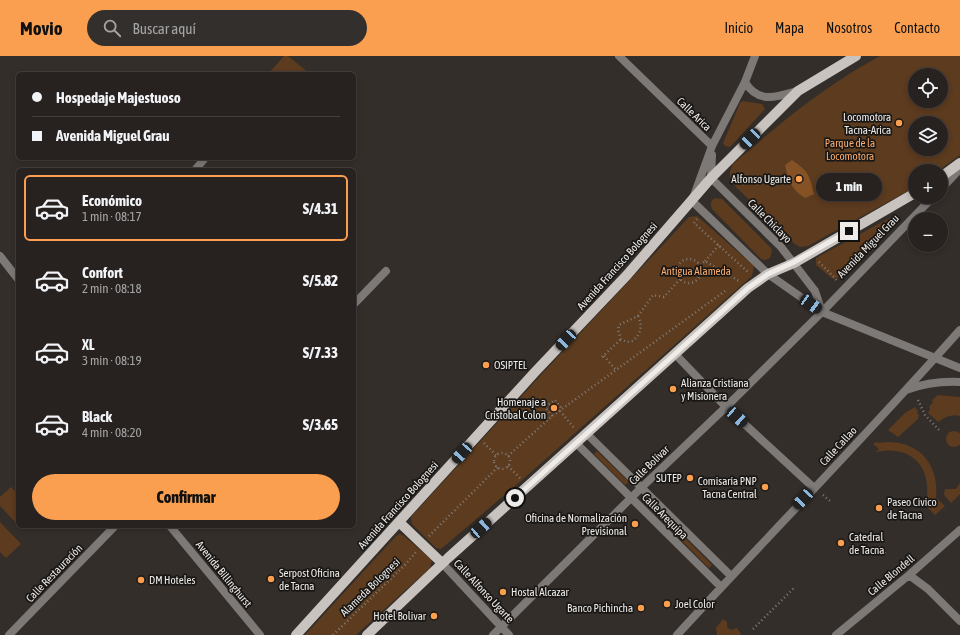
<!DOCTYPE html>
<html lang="es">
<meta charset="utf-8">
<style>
body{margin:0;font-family:"Asap Condensed",sans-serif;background:#332f2d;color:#f1f3f6;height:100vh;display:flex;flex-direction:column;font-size:15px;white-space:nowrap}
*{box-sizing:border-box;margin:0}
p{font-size:13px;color:#a4a4a5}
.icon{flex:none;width:22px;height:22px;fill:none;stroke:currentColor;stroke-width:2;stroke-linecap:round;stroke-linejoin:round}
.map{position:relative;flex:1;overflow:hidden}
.sheet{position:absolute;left:16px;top:112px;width:340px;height:360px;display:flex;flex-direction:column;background:#272220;border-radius:6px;box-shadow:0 2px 6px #0003,0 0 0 1px #433f3e}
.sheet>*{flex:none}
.top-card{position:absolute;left:16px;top:16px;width:340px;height:88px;border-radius:6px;box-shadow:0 2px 6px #0003,0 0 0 1px #433f3e;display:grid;align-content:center;height:88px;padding:0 16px;background:#272220}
.controls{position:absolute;left:908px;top:12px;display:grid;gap:8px}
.controls a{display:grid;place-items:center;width:40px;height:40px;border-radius:50%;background:#272220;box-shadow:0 2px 6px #0003,0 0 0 1px #433f3e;font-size:20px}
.end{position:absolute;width:18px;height:18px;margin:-9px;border:5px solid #eeebe8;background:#111;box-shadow:0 0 0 2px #111}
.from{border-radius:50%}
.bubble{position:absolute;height:28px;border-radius:14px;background:#272220;box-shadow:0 2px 6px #0003,0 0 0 1px #433f3e;font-size:13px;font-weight:800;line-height:28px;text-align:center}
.car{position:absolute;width:12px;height:24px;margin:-12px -6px;border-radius:5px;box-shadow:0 0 3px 1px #0007;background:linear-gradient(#222 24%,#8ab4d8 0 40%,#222 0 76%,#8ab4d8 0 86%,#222 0)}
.top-card b{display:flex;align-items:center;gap:14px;height:38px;font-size:15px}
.top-card b+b{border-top:1px solid #433f3e}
.top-card i{width:10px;height:10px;background:#f1f3f6}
ul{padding:7px 0 0;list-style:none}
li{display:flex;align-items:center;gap:12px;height:66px;margin:0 8px 6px;padding:0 8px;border:2px solid transparent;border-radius:6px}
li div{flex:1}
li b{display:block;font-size:15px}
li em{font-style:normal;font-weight:800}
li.selected{border-color:#fa9f4f}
li>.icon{width:36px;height:36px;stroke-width:1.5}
.cta{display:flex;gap:8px;margin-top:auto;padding:8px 16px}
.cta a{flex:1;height:46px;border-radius:24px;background:#fa9f4f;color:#111;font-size:16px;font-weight:800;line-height:46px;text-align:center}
header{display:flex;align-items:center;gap:24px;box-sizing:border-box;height:56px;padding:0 20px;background:#fa9f4f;color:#111}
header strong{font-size:19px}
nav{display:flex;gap:22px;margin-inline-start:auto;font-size:14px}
.search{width:280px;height:36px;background:#332f2d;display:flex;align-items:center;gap:10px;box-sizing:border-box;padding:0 14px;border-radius:22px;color:#a4a4a5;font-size:15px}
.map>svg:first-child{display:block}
.green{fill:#5c3b1f;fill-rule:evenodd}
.water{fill:#855226}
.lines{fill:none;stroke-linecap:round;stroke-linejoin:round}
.path{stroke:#807c78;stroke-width:2.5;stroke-dasharray:1 3;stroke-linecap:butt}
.service{stroke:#7c7977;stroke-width:8}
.minor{stroke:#7c7977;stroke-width:8}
.tertiary{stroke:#7c7977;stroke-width:8}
.primary{stroke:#c9c3bf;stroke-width:10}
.route{stroke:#eeebe8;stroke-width:5}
.poi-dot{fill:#fa9f4f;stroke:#191715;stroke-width:1.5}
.labels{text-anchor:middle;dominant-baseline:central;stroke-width:3.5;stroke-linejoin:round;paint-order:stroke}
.street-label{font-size:11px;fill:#eeebe8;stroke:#191715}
.poi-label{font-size:11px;fill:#eeebe8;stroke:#191715;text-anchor:end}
.park-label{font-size:11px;fill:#f9ac6e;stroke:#191715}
</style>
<header>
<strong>Movio</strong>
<div class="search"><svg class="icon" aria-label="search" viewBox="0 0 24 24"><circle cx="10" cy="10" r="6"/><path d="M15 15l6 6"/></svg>Buscar aquí</div>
<nav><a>Inicio</a><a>Mapa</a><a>Nosotros</a><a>Contacto</a></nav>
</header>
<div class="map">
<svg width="960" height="579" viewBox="0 0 960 579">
<rect width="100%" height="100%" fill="#342e2a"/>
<path class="green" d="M 284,0 L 288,0 L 310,18 L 268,18 Z
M 880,0 L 960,0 L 960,99 L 938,115 L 915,115 L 915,131 L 808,190 L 800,191 L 795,188 L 737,132 C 729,123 728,118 733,108 C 780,67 826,29 880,0 ZM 915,19 L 941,19 L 941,45 L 915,45 ZM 915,67 L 941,67 L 941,93 L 915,93 Z
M 743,45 L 762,48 L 765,53 L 730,91 L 725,90 L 723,87 L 740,47 Z
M 715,142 L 722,143 L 771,192 L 772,195 L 770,202 L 765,204 L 761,203 L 712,153 C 710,149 710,145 715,142 Z
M 895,159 L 896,162 L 841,221 L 833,223 L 816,209 L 816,202 Z
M 697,160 L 754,210 L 752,220 L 521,425 L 441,493 L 436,492 L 412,468 L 411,461 L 540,320 L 689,161 Z
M 938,339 L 960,341 L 960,360 C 952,358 945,361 938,366 L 928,357 L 930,353 L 929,351 L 933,346 L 932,344 Z
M 915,351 L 918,355 L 917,357 L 919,359 L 918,363 L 898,381 L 888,374 L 905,357 Z
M946 383a8 8 0 1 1 16 0a8 8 0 1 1-16 0Z
M 876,386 L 878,387 C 914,381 940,405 936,442 L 945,450 L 935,459 L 925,449 C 932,425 923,398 895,395 C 889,394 882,395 876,396 L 879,393 L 873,388 Z
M 597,395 L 629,426 L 625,429 L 594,398 Z
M 960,427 L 960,438 L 951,447 L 944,439 L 945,433 L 956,433 Z
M 11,431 L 18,438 L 18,469 L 0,450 L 0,441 Z
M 648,445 L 712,509 L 709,512 L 645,448 Z
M 0,466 L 21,488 L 6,502 L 0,496 Z
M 400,478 L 404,480 L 432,504 L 430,512 L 356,579 L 305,579 L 396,480 Z
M 723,563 L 727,566 L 727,571 L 731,574 L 737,572 L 741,578 L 740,579 L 717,579 L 716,572 Z"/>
<path class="water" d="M 792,104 C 809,116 809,118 814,138 L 805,142 C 791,133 789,125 785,109 Z"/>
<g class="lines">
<path class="path" d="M 697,163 L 694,167 L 749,217
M677 215a12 12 0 1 1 24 0a12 12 0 1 1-24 0Z
M 705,205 L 719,189
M 819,206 L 834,221 L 837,225
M 700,209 L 705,205 L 739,225
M 638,260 C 643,270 641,277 633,285 L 627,286 L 621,283 L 618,274 L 619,269 Z
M 638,260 L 653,239 L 664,241 L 680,223
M 604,300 L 616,314
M 602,301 L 621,283
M 523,344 L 545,351
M 918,344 L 925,359 L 940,375
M 560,355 L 575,373
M 552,360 L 545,351 L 555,344 L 562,353
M 484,387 L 497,400
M494 405a8 8 0 1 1 16 0a8 8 0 1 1-16 0Z
M 508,400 L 551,361 L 725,235
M 508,410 L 520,422
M 823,439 L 831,446
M 429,480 L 498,411
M 879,491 L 887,499
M 753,573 L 794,532
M 333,579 L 405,509 L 416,496"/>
<path class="service" d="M 195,114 L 205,102"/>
<path class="minor" d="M 619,0 L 712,90
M 755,0 L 745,26 L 712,90 L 692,145 L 768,218 L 822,256 L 960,312
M 745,26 C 758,48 777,41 797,35
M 712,99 L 711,122 L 781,191 L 815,235 L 822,256
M 941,133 L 960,113
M 354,248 L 386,215
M 675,298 L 726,351 L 814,432
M 906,334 C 925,327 940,325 960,326
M 586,377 L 731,520
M 576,387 L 721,531
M 442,507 L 509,579
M 909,519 L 928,533 L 960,565
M 9,579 L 115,470
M 493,579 L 641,432 L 726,351 L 822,256 L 933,141
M 677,579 C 771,477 868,378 960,274
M 836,579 L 909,519 L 960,474"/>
<path class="tertiary" d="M 0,200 L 18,223
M 170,470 L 260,579"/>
<path class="primary" d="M 941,121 L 960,107
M 399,466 L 442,507
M 296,579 L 535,316 L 627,219 L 711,122 L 798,35 L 856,0
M 367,579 L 448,502 L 748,232 L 768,218 L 794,207 L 915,137"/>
</g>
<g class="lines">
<path class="route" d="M 515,442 L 748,232 L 768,218 L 794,206 L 849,175"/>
</g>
<g class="poi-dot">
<circle cx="899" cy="67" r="4"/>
<circle cx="799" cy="123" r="4"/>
<circle cx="486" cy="309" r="4"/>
<circle cx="673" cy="333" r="4"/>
<circle cx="554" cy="352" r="4"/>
<circle cx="690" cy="422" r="4"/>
<circle cx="765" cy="431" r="4"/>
<circle cx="879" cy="452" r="4"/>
<circle cx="635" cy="468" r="4"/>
<circle cx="841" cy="487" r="4"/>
<circle cx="271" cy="523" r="4"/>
<circle cx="141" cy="524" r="4"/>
<circle cx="503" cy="536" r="4"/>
<circle cx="667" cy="548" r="4"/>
<circle cx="641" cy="552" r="4"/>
<circle cx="434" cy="560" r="4"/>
</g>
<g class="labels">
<g class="street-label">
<text transform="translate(694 58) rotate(44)">Calle Arica</text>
<text transform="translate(770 165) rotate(45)">Calle Chiclayo</text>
<text transform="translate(868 190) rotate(-46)">Avenida Miguel Grau</text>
<text transform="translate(617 210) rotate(-48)">Avenida Francisco Bolognesi</text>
<text transform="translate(838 390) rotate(-47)">Calle Callao</text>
<text transform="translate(649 409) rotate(-44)">Calle Bolívar</text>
<text transform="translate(398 449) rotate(-48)">Avenida Francisco Bolognesi</text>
<text transform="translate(665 460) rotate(45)">Calle Arequipa</text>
<text transform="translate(54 517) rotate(-46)">Calle Restauración</text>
<text transform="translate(224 518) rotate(51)">Avenida Billinghurst</text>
<text transform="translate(891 519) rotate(-40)">Calle Blondell</text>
<text transform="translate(370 531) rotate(-44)">Alameda Bolognesi</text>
<text transform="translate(484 535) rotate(47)">Calle Alfonso Ugarte</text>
</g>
<g class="poi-label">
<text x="891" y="61">Locomotora<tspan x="891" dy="13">Tacna-Arica</tspan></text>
<text x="791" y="123">Alfonso Ugarte</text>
<text x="494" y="309" text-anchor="start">OSIPTEL</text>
<text x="681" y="327" text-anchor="start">Alianza Cristiana<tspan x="681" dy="13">y Misionera</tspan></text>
<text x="546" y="346">Homenaje a<tspan x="546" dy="13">Cristobal Colon</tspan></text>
<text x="682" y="422">SUTEP</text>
<text x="757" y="425">Comisaría PNP<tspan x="757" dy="13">Tacna Central</tspan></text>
<text x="887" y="446" text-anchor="start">Paseo Cívico<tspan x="887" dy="13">de Tacna</tspan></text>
<text x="627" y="462">Oficina de Normalización<tspan x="627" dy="13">Previsional</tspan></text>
<text x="849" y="481" text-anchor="start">Catedral<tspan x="849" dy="13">de Tacna</tspan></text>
<text x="279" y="517" text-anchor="start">Serpost Oficina<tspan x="279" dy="13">de Tacna</tspan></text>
<text x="149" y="524" text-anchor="start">DM Hoteles</text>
<text x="511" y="536" text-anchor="start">Hostal Alcazar</text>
<text x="675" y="548" text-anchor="start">Joel Color</text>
<text x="633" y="552">Banco Pichincha</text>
<text x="426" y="560">Hotel Bolivar</text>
</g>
<g class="park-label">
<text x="850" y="87">Parque de la<tspan x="850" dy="13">Locomotora</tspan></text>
<text x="696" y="215">Antigua Alameda</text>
</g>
</g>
</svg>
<div class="controls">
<a><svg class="icon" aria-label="locate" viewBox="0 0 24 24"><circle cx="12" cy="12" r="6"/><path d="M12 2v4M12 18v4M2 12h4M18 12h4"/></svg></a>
<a><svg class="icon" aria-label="layers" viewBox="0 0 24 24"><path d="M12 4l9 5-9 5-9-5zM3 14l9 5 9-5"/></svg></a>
<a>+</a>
<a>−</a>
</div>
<i class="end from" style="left:515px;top:442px"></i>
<i class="end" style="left:849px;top:175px"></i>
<div class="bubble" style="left:816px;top:117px;width:66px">1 min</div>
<i class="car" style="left:750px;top:83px;rotate:225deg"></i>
<i class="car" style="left:811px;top:248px;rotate:125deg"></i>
<i class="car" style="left:566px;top:284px;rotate:223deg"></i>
<i class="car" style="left:737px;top:361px;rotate:132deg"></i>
<i class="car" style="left:462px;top:397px;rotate:222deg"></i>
<i class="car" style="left:803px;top:443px;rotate:223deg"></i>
<i class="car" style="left:481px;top:472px;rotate:48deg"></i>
<div class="top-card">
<b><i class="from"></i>Hospedaje Majestuoso</b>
<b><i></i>Avenida Miguel Grau</b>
</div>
<section class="sheet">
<ul>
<li class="selected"><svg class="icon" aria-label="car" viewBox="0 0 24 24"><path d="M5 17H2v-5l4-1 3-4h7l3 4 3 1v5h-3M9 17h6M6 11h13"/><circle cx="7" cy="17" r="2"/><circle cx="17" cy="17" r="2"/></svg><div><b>Económico</b><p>1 min · 08:17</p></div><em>S/4.31</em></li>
<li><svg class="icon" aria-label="car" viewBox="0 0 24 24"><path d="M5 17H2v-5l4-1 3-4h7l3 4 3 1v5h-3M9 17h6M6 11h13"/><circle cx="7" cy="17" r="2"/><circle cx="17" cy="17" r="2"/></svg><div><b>Confort</b><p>2 min · 08:18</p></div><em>S/5.82</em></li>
<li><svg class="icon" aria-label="car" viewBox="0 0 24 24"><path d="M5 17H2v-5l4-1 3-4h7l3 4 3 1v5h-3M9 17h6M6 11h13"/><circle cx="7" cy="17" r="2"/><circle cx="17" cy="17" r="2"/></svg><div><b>XL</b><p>3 min · 08:19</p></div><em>S/7.33</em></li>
<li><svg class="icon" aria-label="car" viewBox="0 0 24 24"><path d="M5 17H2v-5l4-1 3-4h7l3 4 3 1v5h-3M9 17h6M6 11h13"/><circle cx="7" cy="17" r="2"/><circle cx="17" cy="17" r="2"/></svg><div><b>Black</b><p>4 min · 08:20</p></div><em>S/3.65</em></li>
</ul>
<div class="cta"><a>Confirmar</a></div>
</section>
</div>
